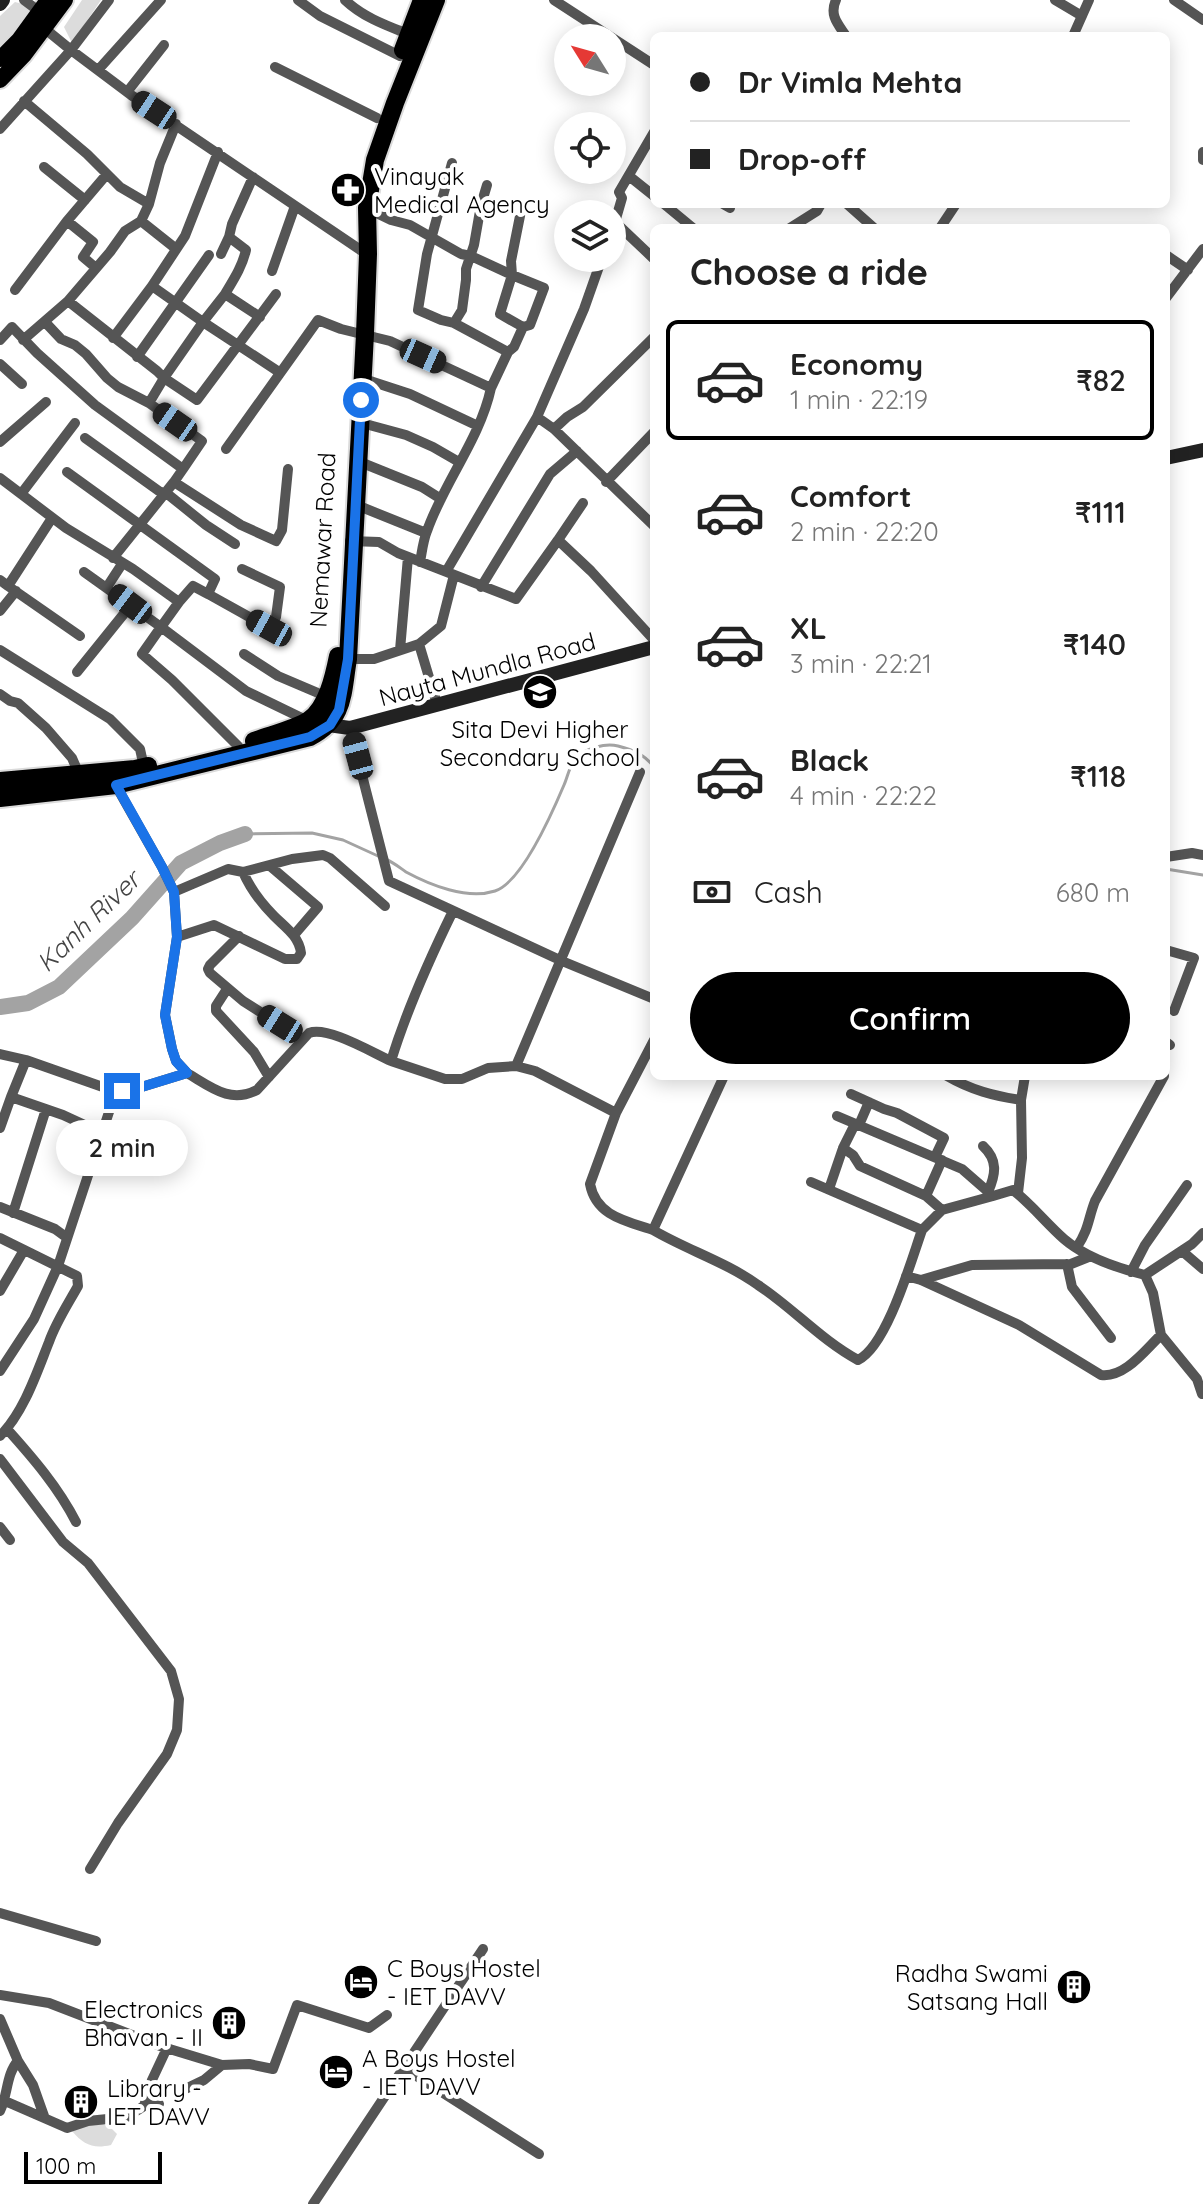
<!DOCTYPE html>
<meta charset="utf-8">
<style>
body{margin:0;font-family:Quicksand,sans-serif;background:#f2f2f2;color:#222;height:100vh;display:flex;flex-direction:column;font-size:30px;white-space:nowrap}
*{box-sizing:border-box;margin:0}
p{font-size:26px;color:#767676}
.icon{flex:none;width:44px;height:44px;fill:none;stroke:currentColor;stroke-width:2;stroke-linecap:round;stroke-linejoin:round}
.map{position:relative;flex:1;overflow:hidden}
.details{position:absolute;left:650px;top:224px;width:520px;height:856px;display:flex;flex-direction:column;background:#fff;border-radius:12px;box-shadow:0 4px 20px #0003}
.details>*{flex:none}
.top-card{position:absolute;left:650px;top:32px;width:520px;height:176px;border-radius:12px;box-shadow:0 4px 20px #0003;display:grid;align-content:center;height:176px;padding:0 40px;background:#fff}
.needle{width:52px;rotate:307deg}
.buttons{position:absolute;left:554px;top:24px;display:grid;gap:16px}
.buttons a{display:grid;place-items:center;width:72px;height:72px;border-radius:50%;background:#fff;box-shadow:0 4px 20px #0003;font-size:40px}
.scale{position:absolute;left:24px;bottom:20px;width:138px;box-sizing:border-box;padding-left:8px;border:4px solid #000;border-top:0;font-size:22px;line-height:28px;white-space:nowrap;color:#000;-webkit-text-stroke:6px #fff;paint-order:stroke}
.end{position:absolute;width:36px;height:36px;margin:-18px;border:10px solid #1a73e8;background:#fff;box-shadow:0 0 0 4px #fff}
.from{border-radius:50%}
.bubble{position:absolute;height:56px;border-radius:28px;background:#fff;box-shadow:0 4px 20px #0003;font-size:26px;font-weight:600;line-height:56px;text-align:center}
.car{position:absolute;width:24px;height:48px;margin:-24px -12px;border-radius:10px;box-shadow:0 0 6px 2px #0007;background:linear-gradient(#222 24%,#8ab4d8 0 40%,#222 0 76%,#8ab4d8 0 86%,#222 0)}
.top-card b{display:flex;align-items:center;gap:28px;height:76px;font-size:30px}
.top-card b+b{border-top:2px solid #e0e0e0}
.top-card i{width:20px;height:20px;background:#222}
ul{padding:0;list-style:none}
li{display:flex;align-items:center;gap:24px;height:120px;margin:0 16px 12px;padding:0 24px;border:4px solid transparent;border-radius:12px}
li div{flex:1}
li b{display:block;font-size:30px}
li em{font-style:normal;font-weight:600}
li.on{border-color:#000}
li>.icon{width:72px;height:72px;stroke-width:1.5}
h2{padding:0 40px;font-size:36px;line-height:96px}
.pay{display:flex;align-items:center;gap:20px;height:88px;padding:0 40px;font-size:30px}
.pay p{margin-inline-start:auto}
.action{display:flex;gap:16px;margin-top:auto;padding:16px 40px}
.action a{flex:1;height:92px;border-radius:48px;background:#000;color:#fff;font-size:32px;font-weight:600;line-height:92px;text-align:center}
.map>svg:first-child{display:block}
.green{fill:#dcdcdc}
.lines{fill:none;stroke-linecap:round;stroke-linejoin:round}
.stream{stroke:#a3a3a3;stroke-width:3}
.river{stroke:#a3a3a3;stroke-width:16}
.primary-casing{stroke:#dbdbdb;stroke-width:20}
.highway-casing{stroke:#dbdbdb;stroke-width:22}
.street{stroke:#555;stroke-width:10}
.secondary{stroke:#222;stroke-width:14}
.primary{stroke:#000;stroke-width:16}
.highway{stroke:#000;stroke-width:18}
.route{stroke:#1a73e8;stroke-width:10}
.labels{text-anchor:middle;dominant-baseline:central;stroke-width:8;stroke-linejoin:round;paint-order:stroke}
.poi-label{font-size:24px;fill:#000;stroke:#fff;text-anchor:start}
.street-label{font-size:24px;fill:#000;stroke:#fff}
.water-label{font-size:26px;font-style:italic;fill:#444;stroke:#fff}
</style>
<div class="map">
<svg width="1203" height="2204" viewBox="0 0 1203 2204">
<rect width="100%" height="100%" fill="#fff"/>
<path class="green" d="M 82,0 L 101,0 L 72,43 L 64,27 Z
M 15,2 L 34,7 L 0,48 L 0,16 Z
M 103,2124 L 109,2126 L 117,2134 L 111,2145 C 93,2149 84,2145 72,2131 L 87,2125 Z"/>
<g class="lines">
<path class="stream" d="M 245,834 L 312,833 L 343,840 L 378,856
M 385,859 C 393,862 399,867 406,872 C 430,885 467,900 495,891 C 522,882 553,811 564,785 C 568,776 570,763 577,757 C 587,748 605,743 618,746 C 633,750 644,754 654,767
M 1166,869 L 1203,875"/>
<path class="river" d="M 0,1007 L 28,1003 L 59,987 L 132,918 L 181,863 L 220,843 L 245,834"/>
<g class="primary-casing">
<path id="primary" d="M 0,59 L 19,40 L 48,0
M 0,80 L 24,55 L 65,0"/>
</g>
<g class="highway-casing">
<path id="highway" d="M 403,50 L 422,0
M 254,741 C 270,735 296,729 309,720 C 327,708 334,676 338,656
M 0,781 L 135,769 L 148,766
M 0,798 L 116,785 L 310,737 C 345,719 342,694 348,659 L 365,334 L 368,254 L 367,208 L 375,160 L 395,103 L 436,0"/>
</g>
<path class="street" d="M 24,0 L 40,12
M 298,0 L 320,16 L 400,56
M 345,0 C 363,17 385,25 408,34
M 554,0 L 654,65
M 836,0 C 829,15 838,24 846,36
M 1055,0 L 1082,16
M 1174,0 L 1203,20
M 44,28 L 71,50 L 109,0
M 1073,36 L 1089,0
M 275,67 L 377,118
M 98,70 L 161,0
M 127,92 L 164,45
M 24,101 L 87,154 L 120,187 L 149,204
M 0,129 L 71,50 L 131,95 L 362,251
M 218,152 L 185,236 L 152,286 L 203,322 L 164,378 L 197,400 L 276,294
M 1203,152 L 1203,160
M 452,163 L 427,254 L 418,310 L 441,320 L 454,323 L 508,352
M 44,167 L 85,200
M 629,176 L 654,196
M 253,177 L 232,224 L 229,237 L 246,250 C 242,267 234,279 225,294 L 260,317
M 664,204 L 693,228
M 723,204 L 730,208
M 847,204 L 874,228
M 366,208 L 391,220 L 410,225 L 461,254 L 471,256 L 512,275 L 511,261 L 521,211
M 67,221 L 93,242 L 83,257 L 96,268
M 615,222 L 622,198 L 619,192 L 654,132
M 790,228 L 817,211 L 821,204
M 940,228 L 956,204
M 612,229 L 615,222 L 654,259
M 175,248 L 141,221 L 149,204 L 160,163 L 176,124
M 221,254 L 229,237
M 1166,255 L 1188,270
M 602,258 L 584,309 L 537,417 L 554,429 L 654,526
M 272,271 L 295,206
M 15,290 L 67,221 L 107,174
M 225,294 L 203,322 L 279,372
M 1166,298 L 1203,249
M 68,301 L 110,252 L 125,231 L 141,221
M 45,322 L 61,339 L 75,345 L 86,354 L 107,378 L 118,387 L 149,403
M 454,323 L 462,310 L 466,280 L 466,269 L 474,245 L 481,205 L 487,185
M 113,338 L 152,286
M 0,340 L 12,327 L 37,353 L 95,405 L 183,469 L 174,482
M 23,340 L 68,301 L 157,371 L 164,378 L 149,403 L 202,441 L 183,469
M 137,357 L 209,255
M 0,364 L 22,384
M 361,378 L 410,394 L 478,426
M 491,388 L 508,352 L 514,347 L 523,327 L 500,314 L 512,275 L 544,288 L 530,325 L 523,327
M 358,422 L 406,435 L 433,447 L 459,462
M 554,429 L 567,417 L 583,407 L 654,337
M 85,438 L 163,494
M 0,442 L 46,402
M 226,449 L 318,320 L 341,329 L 390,341 L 491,388 C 480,439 444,482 427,531 C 423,541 422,552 420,562
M 355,460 L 422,487 L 441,499
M 67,472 L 215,579 L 208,594 L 269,628 L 276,617 L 280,587 L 242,569
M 0,478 L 66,528 L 133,569 L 179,602 L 161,627 L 246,691 L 308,721
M 606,482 L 654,432
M 165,492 L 206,525 L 235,544
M 21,494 L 75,423
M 583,503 L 558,540 L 591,571 L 654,640
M 354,504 L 426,533
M 350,541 L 379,542 L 398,553 L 516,599 L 558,540
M 113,558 L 174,482 L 241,525 L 276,541 L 282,530 L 288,469
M 447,570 L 537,417
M 84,572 L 161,627 L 142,654 L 172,680 L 238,746
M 0,580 L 8,586 L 52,518
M 8,586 L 80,636
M 107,587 L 122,564
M 481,587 L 550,474 L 577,451
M 179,602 L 193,586 L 208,594
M 0,611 L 16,591
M 419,644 L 437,704
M 0,650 L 110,719 L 140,749 L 144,767
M 400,650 L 408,557
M 244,654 L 278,676 L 325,696
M 345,659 L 374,659 L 419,644 L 441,626 L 454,575
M 77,672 L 131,605
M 0,694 L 10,701 L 18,703 L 46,728 L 72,758 L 79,774
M 350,728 L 389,881 L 562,961 L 654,999
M 640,772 L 516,1066 L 535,1071 L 616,1113 L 654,1040
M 115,784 L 162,867 L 174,892 L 177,937 L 165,1015 L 172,1049 L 176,1061 L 187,1073
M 1166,857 L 1192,853 L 1203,855
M 270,866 L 318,907 L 294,935
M 174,892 L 228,869 L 243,872 L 292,859 L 323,855 L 330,858 L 385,906
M 239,936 L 210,965 L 208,969 L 210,973 L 243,1001 L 303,1039
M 177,937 L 214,925 L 285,959 L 297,959 L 301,953 C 299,936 285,927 274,916 C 261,903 250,888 243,872
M 1166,950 L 1194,958 L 1174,1011
M 227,989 L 216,1006 L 216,1011 L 254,1052 L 269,1077
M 1166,1042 L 1170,1045
M 0,1054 L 26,1060
M 391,1061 L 445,1079 L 462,1079 L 488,1068 L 516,1066
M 724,1076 L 653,1230 C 687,1250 726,1262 758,1285 C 793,1308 821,1340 858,1360 C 887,1346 911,1261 922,1230
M 947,1076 C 971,1090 994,1096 1021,1100
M 851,1094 L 884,1109 L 897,1113 L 944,1138 L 935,1157
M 11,1097 L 26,1060 L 117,1092 L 135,1089 L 187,1073 C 211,1087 230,1104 257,1090 L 309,1033 C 328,1026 371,1052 391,1061 C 407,1009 429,960 453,911
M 616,1113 L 590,1184 C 596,1216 626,1221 653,1230
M 837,1116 L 962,1169 L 993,1196 L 1013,1190 C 1032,1205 1046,1223 1064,1239 C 1086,1258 1117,1268 1145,1275 L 1192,1244 L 1203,1233
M 859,1125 L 869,1102
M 0,1128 L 11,1097 L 63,1115 L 102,1133
M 983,1146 C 998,1160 996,1174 988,1192
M 843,1148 L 855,1124
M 811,1182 L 922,1230 L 942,1210 L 993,1196
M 829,1189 L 843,1148 L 853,1155 L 860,1166 L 926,1196 L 942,1210
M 1018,1193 L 1022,1158 L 1021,1100 L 1025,1076
M 926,1196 L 942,1160
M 0,1207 L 55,1229 L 66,1237
M 13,1213 L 46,1109
M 0,1238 L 77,1276 L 78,1286 C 68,1304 56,1322 49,1342 C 37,1372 24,1412 0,1436
M 1077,1247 C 1089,1229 1088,1219 1095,1201 L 1164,1076
M 1182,1251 L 1203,1269
M 1067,1264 L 1072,1287 L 1111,1338
M 1131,1272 L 1145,1245 L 1187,1185
M 1145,1275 L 1153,1293 L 1161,1335 L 1197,1379 L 1202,1394
M 906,1276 L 921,1280 L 1019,1325 L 1101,1375 C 1125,1378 1145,1350 1161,1335
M 921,1280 L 972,1265 L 1071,1264 L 1091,1256
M 0,1291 L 24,1250
M 0,1371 L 34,1319 L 58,1266 L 109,1112 L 117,1092
M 7,1429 C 33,1458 58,1487 76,1522
M 0,1459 L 63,1542 L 88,1563 L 171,1671 L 179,1699 L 177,1730 L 167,1754 L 118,1823 L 90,1869
M 0,1527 L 10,1540
M 0,1913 L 96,1941
M 0,1995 L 49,2003 L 163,2047 L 222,2065 L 249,2064 L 273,2069 L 297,2005 L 369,2028 L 387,2015
M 0,2019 L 18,2061 C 6,2074 8,2095 0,2111
M 18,2061 L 33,2085 L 44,2116
M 404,2068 L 539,2154
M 179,2092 L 204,2080 L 222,2065
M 5,2101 L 67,2128 L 88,2121 L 127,2117 L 144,2106 L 152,2080 L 167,2048
M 144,2106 L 159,2104
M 313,2204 L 483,1949"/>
<path class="secondary" d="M 0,4 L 3,0
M 1166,458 L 1203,450
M 321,724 L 350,728 L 654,647"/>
<use href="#primary" class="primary"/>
<use href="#highway" class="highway"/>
</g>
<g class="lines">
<path class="route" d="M 122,1091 L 135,1089 L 187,1073 L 176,1061 L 172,1049 L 165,1015 L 177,937 L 174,892 L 162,867 L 116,785 L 310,737 L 330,725 L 339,710 L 348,659 L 361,400"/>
</g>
<defs>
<g id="pharmacy-disc" transform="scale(1.8)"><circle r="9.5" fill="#000" stroke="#fff"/><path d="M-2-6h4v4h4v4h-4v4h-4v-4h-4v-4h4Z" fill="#fff"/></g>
<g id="school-disc" transform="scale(1.8)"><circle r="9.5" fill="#000" stroke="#fff"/><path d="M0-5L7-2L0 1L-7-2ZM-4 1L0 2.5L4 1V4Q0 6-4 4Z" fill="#fff"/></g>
<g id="hotel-disc" transform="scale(1.8)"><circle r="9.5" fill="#000" stroke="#fff"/><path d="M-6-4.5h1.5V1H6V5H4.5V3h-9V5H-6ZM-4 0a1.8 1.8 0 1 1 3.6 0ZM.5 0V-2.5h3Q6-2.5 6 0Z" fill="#fff"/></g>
<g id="building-disc" transform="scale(1.8)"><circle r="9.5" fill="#000" stroke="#fff"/><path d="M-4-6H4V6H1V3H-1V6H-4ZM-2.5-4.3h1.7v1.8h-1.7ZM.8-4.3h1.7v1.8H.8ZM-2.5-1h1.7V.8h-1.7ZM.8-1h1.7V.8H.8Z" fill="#fff"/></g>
</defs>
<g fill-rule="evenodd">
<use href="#pharmacy-disc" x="348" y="190"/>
<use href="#school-disc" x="540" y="692"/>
<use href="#hotel-disc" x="361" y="1982"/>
<use href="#building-disc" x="1074" y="1987"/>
<use href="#building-disc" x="229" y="2023"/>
<use href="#hotel-disc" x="336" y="2072"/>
<use href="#building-disc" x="81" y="2102"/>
</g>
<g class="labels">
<g class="poi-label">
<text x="374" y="176">Vinayak<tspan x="374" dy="28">Medical Agency</tspan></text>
<text x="540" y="729" text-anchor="middle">Sita Devi Higher<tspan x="540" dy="28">Secondary School</tspan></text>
<text x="387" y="1968">C Boys Hostel<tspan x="387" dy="28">- IET DAVV</tspan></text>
<text x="1048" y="1973" text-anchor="end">Radha Swami<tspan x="1048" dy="28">Satsang Hall</tspan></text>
<text x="203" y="2009" text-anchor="end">Electronics<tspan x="203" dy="28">Bhavan - II</tspan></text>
<text x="362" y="2058">A Boys Hostel<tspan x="362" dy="28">- IET DAVV</tspan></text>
<text x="107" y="2088">Library -<tspan x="107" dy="28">IET DAVV</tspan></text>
</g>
<g class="street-label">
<text transform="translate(322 540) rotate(-87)">Nemawar Road</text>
<text transform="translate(487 669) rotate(-15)">Nayta Mundla Road</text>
</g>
<g class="water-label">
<text transform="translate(88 921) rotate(-44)">Kanh River</text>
</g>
</g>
</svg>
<div class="buttons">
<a><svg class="needle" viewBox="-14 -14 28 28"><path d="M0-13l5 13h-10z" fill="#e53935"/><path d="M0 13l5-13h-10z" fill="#767676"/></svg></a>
<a><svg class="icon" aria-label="locate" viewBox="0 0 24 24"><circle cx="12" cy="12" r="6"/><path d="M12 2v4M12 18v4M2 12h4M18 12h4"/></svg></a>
<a><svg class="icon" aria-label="layers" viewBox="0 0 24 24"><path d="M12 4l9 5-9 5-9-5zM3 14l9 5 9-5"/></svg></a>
</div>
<div class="scale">100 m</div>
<i class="end from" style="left:361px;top:400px"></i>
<i class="end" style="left:122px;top:1091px"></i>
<div class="bubble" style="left:56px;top:1120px;width:132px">2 min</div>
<i class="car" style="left:154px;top:110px;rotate:303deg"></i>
<i class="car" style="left:423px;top:356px;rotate:114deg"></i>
<i class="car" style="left:175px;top:422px;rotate:305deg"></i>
<i class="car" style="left:130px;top:604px;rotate:307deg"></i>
<i class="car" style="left:269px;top:628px;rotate:299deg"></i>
<i class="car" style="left:358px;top:756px;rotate:345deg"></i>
<i class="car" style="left:280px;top:1024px;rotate:302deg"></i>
<div class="top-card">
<b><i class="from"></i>Dr Vimla Mehta</b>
<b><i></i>Drop-off</b>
</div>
<section class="details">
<h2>Choose a ride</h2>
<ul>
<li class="on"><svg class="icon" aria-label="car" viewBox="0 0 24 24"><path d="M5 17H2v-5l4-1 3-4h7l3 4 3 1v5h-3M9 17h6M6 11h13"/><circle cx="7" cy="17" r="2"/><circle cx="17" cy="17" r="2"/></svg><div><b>Economy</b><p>1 min · 22:19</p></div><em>₹82</em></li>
<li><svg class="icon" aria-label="car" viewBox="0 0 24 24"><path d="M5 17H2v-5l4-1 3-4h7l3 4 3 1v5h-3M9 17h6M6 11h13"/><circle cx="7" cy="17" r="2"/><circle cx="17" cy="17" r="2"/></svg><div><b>Comfort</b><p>2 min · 22:20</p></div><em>₹111</em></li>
<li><svg class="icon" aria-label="car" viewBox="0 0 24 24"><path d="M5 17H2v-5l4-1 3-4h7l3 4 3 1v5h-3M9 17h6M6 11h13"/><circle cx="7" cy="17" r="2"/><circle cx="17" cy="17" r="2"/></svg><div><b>XL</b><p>3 min · 22:21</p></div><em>₹140</em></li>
<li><svg class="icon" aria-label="car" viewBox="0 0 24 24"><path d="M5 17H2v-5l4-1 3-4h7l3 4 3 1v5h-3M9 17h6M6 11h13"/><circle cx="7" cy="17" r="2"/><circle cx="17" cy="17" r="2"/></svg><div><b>Black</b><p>4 min · 22:22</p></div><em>₹118</em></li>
</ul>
<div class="pay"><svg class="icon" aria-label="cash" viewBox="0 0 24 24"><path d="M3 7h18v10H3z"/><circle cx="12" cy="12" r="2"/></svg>Cash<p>680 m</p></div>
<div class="action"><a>Confirm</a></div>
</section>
</div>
